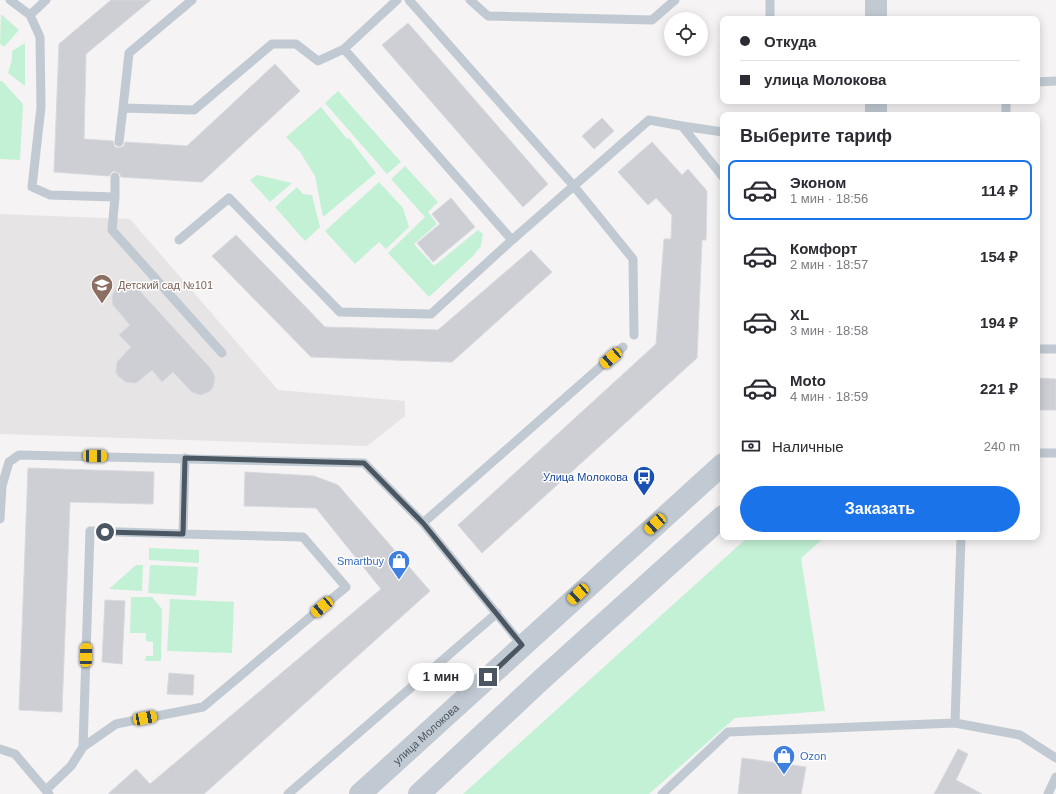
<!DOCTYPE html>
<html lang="ru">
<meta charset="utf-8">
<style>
body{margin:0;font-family:Arial,sans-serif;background:#f7f7f7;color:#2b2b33;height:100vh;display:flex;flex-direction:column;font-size:15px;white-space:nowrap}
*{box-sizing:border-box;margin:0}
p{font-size:13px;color:#7c7c81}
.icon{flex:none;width:22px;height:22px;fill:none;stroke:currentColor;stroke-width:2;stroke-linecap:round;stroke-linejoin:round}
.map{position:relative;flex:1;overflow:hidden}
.drawer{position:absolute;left:720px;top:112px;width:320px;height:428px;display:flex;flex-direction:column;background:#fff;border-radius:8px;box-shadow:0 2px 10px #0003}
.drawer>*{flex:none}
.guide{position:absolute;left:720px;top:16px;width:320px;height:88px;border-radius:8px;box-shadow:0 2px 10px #0003;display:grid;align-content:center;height:88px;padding:0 20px;background:#fff}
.tools{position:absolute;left:664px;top:12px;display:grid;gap:8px}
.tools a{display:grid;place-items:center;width:44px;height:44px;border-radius:50%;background:#fff;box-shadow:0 2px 10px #0003;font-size:20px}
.end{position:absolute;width:18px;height:18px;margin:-9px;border:5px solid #4a5661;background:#fff;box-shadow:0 0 0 2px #fff}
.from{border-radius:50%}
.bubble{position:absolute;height:28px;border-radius:14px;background:#fff;box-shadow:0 2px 10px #0003;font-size:13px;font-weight:700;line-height:28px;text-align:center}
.car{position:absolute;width:12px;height:24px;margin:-12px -6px;border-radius:5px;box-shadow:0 0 3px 1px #0007;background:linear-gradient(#f5c518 24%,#345 0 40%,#f5c518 0 76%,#345 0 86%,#f5c518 0)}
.guide b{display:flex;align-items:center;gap:14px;height:38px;font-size:15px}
.guide b+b{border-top:1px solid #e1e1e2}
.guide i{width:10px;height:10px;background:#2b2b33}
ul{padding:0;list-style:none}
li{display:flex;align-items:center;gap:12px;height:60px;margin:0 8px 6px;padding:0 12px;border:2px solid transparent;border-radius:8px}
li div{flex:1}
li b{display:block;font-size:15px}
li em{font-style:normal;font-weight:700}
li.on{border-color:#1a73e8}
li>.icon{width:36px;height:36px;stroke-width:1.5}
h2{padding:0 20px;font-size:18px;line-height:48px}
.pay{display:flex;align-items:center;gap:10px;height:44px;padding:0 20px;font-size:15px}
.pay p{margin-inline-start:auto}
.action{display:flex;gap:8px;margin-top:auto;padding:8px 20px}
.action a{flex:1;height:46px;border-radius:24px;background:#1a73e8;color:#fff;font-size:16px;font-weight:700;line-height:46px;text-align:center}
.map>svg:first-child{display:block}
.education{fill:#e6e4e5}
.green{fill:#c3f1d5}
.building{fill:#cdcfd5;stroke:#d7d9de}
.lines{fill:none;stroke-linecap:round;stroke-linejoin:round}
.service{stroke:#c1cad2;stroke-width:9}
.tertiary{stroke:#c1cad2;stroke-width:22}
.route{stroke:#4a5661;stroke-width:5}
.labels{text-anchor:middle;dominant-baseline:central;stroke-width:3;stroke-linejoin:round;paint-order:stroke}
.education-label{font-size:11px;fill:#785e54;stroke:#fff;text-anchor:start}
.transit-label{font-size:11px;fill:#164399;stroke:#fff;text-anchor:end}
.shop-label{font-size:11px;fill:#366cbe;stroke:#fff;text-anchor:end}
.street-label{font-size:11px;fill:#4a5661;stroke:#fff}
</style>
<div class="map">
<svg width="1056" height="794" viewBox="0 0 1056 794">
<rect width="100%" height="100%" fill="#f5f3f3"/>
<path class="education" d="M 0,214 L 130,219 L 278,390 L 405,401 L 405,416 L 367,446 L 0,434 Z"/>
<path class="green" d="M 1,14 L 19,30 L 4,47 L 0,44 Z
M 25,43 L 25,86 L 8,73 L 12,60 L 12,51 Z
M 0,81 L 2,81 L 23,104 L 20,160 L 0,159 Z
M 338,91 L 401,162 L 387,174 L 325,103 Z
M 321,107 L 347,139 L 349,138 L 376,173 L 323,217 L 315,176 L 300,152 L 286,137 Z
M 405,166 L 438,202 L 428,212 L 437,224 L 414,244 L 434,266 L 478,230 L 483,234 L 481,246 L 473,256 L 429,297 L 388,253 L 425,217 L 391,179 Z
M 257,175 L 292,183 L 270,202 L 250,180 Z
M 379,182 L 403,208 L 409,227 L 386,249 L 379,242 L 355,264 L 325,231 Z
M 297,187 L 303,194 L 312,195 L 320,227 L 305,241 L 275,207 Z
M 748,537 L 825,537 L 801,558 L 825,711 L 735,718 L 649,794 L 463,794 Z
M 149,548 L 199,550 L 199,563 L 149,560 Z
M 136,565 L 143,565 L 142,591 L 109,589 Z
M 150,565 L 198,567 L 196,596 L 148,593 Z
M 131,597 L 152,597 L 162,609 L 161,661 L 145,661 L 146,656 L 153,656 L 153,642 L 146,641 L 146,633 L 130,633 Z
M 170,599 L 234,602 L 232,653 L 167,651 Z"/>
<path class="building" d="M 111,0 L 151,0 L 86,54 L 84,139 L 113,141 L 115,147 L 119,148 L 124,146 L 125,142 L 187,146 L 275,64 L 300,91 L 202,182 L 121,177 L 120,174 L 115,171 L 112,172 L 109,176 L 54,172 L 59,44 Z
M 408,23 L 548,184 L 523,207 L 382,45 Z
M 602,118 L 614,131 L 594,149 L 582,136 Z
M 652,142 L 682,175 L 688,169 L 707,191 L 706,240 L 702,240 L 697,358 L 482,553 L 458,525 L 656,344 L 664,239 L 671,239 L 672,215 L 656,198 L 648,205 L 618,172 Z
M 451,198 L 475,227 L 433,262 L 417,243 L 440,224 L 432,214 Z
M 236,235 L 325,327 L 438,330 L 531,250 L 552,272 L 452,362 L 311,357 L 212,256 Z
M 125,284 L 130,284 L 138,289 L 211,369 L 215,377 L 213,387 L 210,391 L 201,395 L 192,392 L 173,372 L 162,382 L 152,370 L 136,383 L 126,382 L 118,376 L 116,372 L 117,362 L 131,347 L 119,335 L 130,325 L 113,305 L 112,296 L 116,288 Z
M 1037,378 L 1056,379 L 1056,410 L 1037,410 Z
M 28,468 L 154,472 L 153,504 L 70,502 L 62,712 L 19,710 Z
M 245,472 L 314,476 L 338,485 L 430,591 L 204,794 L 108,794 L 136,769 L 150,784 L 381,589 L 316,508 L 244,506 Z
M 105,600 L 125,601 L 122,664 L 102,662 Z
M 169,673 L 194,675 L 193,695 L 167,694 Z
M 958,749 L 968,754 L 956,780 L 982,794 L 934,794 Z
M 742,758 L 806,767 L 801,794 L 738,794 Z"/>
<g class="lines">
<path class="service" d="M 10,0 L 30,15 L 40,37 L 41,107 L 32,187 L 50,195 L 115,197 L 115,177
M 192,0 L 129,53 L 123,108 L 194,110 L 272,44 L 296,44 L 318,61 L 344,49 L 397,0
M 409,0 L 573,185 L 633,259 L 634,335
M 470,0 L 488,16 L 652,20 L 675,0
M 770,0 L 770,19
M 30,15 L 46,0
M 1037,82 L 1056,81
M 1006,115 L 1006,101
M 682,126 L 723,132
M 119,142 L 123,108
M 115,197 L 112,230 L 222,353
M 179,240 L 229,198 L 340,312 L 431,314 L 512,240 L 344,49
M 512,240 L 649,120 L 682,126 L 723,177
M 1037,349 L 1056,349
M 1037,453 L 1056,453
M 0,519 L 2,486 L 9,462 L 19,455 L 364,463 L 423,523 L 522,645
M 423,523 L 623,347
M 961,537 L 955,723 L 1020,735 L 1056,758
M 83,747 L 116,724 L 203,707 L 346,587 L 303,537 L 183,534
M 0,749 L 15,754 L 49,794
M 46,790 L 71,766 L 83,747 L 90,531 L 183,534 L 185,458
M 288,794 L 497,613
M 662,794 L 728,732 L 955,723
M 1048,794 L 1056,777"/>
<g class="tertiary">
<path d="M 876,19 L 876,0"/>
<path d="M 876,115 L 876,101"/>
<path id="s1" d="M 360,794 L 723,464"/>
<path d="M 419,794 L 541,680 L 723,516"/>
</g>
</g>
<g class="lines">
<path class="route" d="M 105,532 L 183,534 L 185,458 L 364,463 L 423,523 L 522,645 L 488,677"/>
</g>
<defs>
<g id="school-pin" transform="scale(1.15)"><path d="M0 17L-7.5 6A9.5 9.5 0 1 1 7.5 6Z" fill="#8d6e63" stroke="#fff"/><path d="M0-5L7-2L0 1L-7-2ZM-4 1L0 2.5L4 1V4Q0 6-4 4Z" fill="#fff"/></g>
<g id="bus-pin" transform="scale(1.15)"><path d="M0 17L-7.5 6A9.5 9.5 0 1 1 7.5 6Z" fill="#1a4fb4" stroke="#fff"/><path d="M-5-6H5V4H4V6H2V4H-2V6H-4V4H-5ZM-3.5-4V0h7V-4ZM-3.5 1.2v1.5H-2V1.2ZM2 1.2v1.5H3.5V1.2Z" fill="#fff"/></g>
<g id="shop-pin" transform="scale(1.15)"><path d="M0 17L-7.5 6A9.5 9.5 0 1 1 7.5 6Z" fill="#3f7fe0" stroke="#fff"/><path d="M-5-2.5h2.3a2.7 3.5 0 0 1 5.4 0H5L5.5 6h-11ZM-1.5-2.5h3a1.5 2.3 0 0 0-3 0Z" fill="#fff"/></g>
</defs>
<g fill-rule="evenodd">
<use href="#school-pin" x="102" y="285"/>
<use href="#bus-pin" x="644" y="477"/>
<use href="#shop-pin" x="399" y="561"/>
<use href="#shop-pin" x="784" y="756"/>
</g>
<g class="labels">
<g class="education-label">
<text x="118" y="285">Детский сад №101</text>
</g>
<g class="transit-label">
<text x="628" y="477">Улица Молокова</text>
</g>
<g class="shop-label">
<text x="384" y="561">Smartbuy</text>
<text x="800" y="756" text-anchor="start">Ozon</text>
</g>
<g class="street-label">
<text stroke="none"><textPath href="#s1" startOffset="89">улица Молокова</textPath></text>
</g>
</g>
</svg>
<div class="tools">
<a><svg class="icon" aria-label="locate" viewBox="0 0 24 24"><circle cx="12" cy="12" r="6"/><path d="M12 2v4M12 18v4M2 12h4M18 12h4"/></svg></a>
</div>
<i class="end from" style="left:105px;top:532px"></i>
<i class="end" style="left:488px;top:677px"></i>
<div class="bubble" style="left:408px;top:663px;width:66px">1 мин</div>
<i class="car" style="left:611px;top:358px;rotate:229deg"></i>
<i class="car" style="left:95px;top:456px;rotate:91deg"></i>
<i class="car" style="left:655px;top:524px;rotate:228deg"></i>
<i class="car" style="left:578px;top:594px;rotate:228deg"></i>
<i class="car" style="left:322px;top:607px;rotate:230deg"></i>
<i class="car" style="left:86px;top:655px;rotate:1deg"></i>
<i class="car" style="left:145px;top:718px;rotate:79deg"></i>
<div class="guide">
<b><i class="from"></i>Откуда</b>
<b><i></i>улица Молокова</b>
</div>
<section class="drawer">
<h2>Выберите тариф</h2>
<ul>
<li class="on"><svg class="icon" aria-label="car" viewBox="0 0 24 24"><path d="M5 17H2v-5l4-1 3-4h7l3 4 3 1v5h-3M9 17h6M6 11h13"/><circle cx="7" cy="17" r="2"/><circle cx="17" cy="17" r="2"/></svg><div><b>Эконом</b><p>1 мин · 18:56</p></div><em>114 ₽</em></li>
<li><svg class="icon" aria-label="car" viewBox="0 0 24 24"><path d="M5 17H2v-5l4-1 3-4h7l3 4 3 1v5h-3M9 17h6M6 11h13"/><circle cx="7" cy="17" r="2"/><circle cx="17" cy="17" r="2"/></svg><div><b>Комфорт</b><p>2 мин · 18:57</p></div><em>154 ₽</em></li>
<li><svg class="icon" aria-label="car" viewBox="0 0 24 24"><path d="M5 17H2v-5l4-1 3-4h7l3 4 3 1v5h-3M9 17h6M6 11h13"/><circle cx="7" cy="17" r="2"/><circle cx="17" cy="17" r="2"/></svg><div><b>XL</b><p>3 мин · 18:58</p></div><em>194 ₽</em></li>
<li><svg class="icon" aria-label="car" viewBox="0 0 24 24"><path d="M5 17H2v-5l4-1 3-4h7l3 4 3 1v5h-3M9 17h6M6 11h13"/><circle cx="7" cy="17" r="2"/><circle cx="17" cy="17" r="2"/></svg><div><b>Moto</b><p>4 мин · 18:59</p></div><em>221 ₽</em></li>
</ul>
<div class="pay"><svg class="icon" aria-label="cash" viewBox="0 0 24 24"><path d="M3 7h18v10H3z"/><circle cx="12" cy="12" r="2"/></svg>Наличные<p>240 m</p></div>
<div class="action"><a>Заказать</a></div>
</section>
</div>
